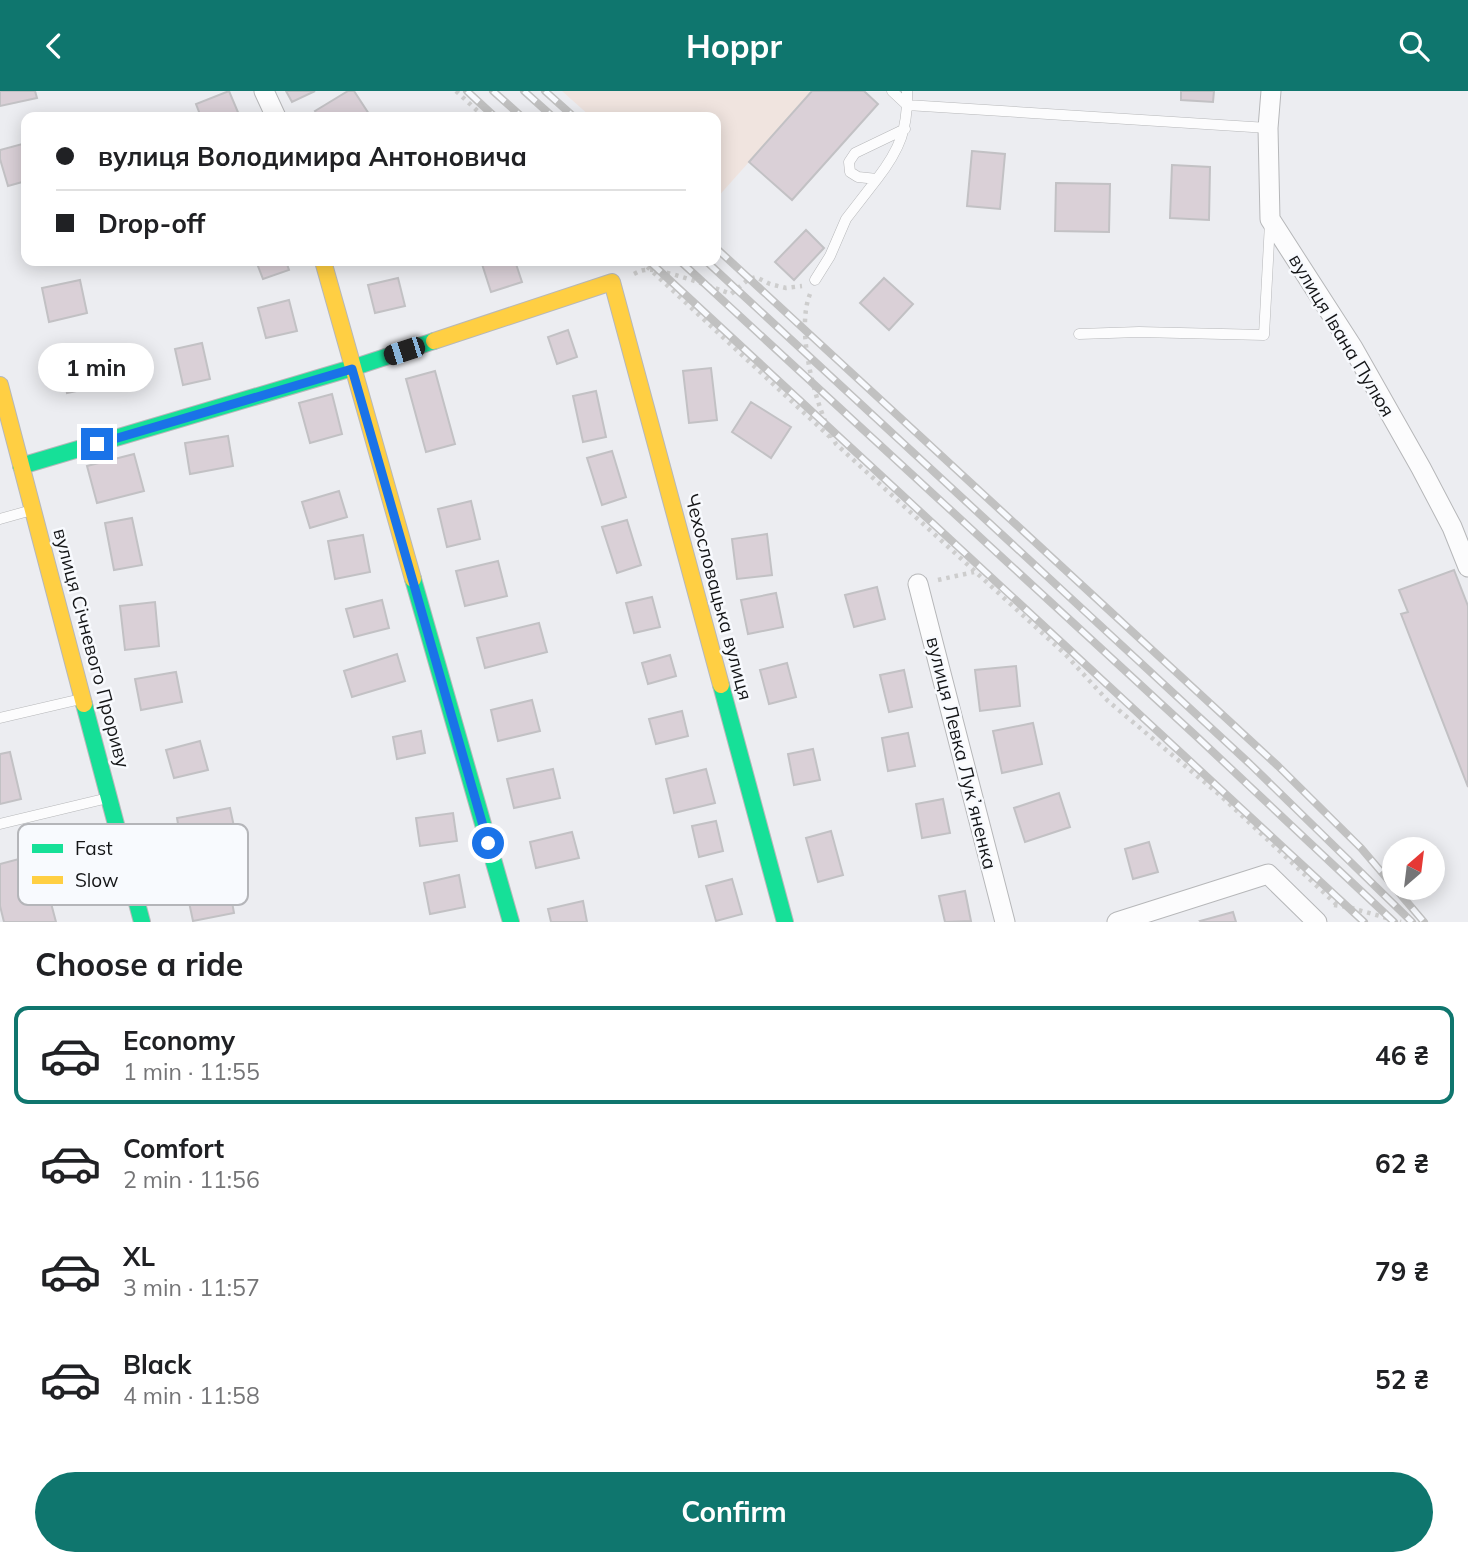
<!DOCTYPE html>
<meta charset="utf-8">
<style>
body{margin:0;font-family:Mulish,sans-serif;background:#f6f6f6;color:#202124;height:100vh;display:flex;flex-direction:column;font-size:26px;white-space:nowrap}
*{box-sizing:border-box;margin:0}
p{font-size:23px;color:#757577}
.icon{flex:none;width:38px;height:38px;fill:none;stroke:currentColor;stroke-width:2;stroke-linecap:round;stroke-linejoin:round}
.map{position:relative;height:831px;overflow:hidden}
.sheet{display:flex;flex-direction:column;background:#fff;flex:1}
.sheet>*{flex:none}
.hud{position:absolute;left:21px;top:21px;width:700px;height:154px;border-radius:14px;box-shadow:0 4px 18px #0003;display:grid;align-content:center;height:154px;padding:0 35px;background:#fff}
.needle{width:46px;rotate:28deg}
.controls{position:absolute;left:1382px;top:746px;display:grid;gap:14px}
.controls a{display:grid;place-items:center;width:63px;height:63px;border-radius:50%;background:#fff;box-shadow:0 4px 18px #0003;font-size:35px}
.end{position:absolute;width:32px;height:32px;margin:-16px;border:9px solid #1a73e8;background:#fff;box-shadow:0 0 0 4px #fff}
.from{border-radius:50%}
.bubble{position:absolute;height:49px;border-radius:24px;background:#fff;box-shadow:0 4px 18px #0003;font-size:23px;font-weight:700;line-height:49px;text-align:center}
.car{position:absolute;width:21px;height:42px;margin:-21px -10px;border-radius:9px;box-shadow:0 0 5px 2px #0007;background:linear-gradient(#222 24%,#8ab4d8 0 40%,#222 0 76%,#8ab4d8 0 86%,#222 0)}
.hud b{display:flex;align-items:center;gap:24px;height:66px;font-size:26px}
.hud b+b{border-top:2px solid #e0e0e0}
.hud i{width:18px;height:18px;background:#202124}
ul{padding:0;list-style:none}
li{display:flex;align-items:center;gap:21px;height:98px;margin:0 14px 10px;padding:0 21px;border:4px solid transparent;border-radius:14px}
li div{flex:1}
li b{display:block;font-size:26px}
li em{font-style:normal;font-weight:700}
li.active{border-color:#0f766e}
li>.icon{width:63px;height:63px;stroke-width:1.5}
h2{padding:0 35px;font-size:32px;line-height:84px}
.button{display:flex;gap:14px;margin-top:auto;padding:14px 35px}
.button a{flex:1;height:80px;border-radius:42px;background:#0f766e;color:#fff;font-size:28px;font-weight:700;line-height:80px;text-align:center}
header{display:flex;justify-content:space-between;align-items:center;height:91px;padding:0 35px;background:#0f766e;color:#fff;font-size:32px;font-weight:700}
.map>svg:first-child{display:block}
.industrial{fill:#f0e4df}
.building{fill:#dad0d7;stroke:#c2c1c4;stroke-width:2}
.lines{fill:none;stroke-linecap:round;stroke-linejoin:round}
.lane-casing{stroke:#b6b7b9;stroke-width:11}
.street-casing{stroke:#b6b7b9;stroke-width:21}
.fast-casing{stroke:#b6b7b9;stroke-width:18}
.slow-casing{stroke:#b6b7b9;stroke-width:18}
.path{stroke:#cdcdcd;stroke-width:4.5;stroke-dasharray:3.5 5;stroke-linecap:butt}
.lane{stroke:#fcfcfd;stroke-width:10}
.street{stroke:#fcfcfd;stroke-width:19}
.fast{stroke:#16e098;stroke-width:16}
.slow{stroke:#ffcf43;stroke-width:16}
.rail-casing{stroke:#c1c1c1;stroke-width:8}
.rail{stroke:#f8fafe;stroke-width:5;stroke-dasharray:16;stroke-linecap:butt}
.route{stroke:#1a73e8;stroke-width:9}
.labels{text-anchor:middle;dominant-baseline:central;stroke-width:5;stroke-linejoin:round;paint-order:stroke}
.street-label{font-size:19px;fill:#141517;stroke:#f8fafe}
.key{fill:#f8fafe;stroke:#b4b5b9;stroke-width:2}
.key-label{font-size:19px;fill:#141517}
</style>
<header><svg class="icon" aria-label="back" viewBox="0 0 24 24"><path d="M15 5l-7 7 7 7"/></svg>Hoppr<svg class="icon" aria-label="search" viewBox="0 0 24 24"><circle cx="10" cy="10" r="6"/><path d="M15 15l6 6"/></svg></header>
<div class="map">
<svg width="1468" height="831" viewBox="0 0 1468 831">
<rect width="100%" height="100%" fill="#ecedf1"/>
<path class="industrial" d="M 562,0 L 864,0 L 878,13 L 792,109 L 749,71 L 716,108 L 716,26 L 591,26 Z"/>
<path class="building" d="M 0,0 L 35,0 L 37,7 L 0,15 Z
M 229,0 L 240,26 L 201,26 L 196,13 Z
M 286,0 L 315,0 L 292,11 Z
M 348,0 L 354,0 L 369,23 L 364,26 L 319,26 L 315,20 Z
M 812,0 L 864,0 L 878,13 L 792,109 L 749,71 Z
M 1181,0 L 1214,0 L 1213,11 L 1181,9 Z
M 26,52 L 26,90 L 8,95 L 0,68 L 0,59 Z
M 972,60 L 1005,63 L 1000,118 L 967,115 Z
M 1172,74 L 1210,76 L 1209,129 L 1170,127 Z
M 1056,92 L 1110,93 L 1109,141 L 1055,140 Z
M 806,139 L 824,157 L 794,189 L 775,171 Z
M 256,170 L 286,170 L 289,179 L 263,188 Z
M 481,170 L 515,170 L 522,191 L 491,201 Z
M 398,187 L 405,215 L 375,222 L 368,194 Z
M 884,187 L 913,213 L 889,239 L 860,212 Z
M 80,189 L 87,222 L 49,231 L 42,197 Z
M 289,209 L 297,240 L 266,247 L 258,217 Z
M 568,239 L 577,266 L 557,273 L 548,246 Z
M 202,252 L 210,288 L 183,294 L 175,258 Z
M 87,261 L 95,296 L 67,302 L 59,268 Z
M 711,277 L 717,329 L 689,332 L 683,280 Z
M 435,280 L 455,353 L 426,361 L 406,288 Z
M 596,300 L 606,346 L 583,351 L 573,305 Z
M 332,303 L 342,343 L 310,352 L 299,312 Z
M 751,311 L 791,336 L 771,367 L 732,341 Z
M 228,345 L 233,375 L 190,383 L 185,352 Z
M 612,360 L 626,406 L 602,414 L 587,367 Z
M 134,363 L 144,400 L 97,412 L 87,375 Z
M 339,400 L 347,426 L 310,437 L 302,411 Z
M 471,410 L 480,448 L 447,456 L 438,418 Z
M 132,427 L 142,474 L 114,479 L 105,432 Z
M 627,429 L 641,474 L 617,482 L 602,436 Z
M 767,443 L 772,484 L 737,488 L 732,448 Z
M 363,444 L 370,481 L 335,488 L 328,450 Z
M 498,470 L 507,505 L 465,515 L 456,480 Z
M 1454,479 L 1468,515 L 1468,696 L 1401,523 L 1408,521 L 1399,499 Z
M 877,496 L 885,528 L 854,536 L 845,504 Z
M 776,502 L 783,536 L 748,543 L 741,509 Z
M 652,506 L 660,536 L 634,542 L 626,512 Z
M 382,509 L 389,537 L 354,546 L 346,518 Z
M 155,511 L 159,555 L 125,559 L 120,515 Z
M 539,532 L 547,561 L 485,577 L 477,547 Z
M 397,563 L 405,590 L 352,606 L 344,580 Z
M 670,564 L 676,585 L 648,593 L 642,572 Z
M 787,572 L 796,606 L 769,613 L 760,579 Z
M 1016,575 L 1020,615 L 980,620 L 975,579 Z
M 904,579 L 912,616 L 889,621 L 880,584 Z
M 176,581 L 182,611 L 141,619 L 135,588 Z
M 532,609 L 540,640 L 498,650 L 491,619 Z
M 682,620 L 688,645 L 656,653 L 649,628 Z
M 1033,632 L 1042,673 L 1002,682 L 993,640 Z
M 421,640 L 425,662 L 397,668 L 393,646 Z
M 908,642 L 915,675 L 888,680 L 882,647 Z
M 200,650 L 208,679 L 174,687 L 166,659 Z
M 813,658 L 820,689 L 794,694 L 788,663 Z
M 10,661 L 21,708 L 0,713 L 0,663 Z
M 553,678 L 560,707 L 514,717 L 507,688 Z
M 706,678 L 715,712 L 674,722 L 666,688 Z
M 1059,702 L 1070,736 L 1025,751 L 1014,717 Z
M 943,708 L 950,742 L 922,747 L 916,713 Z
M 230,717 L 236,745 L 182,756 L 177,727 Z
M 453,722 L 457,750 L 420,755 L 416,727 Z
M 716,730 L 723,760 L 699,766 L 692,735 Z
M 831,740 L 843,784 L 818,791 L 806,747 Z
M 572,741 L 579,767 L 536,777 L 530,751 Z
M 1149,751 L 1158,781 L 1133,788 L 1125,758 Z
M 38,763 L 56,831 L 4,831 L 0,815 L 0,773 Z
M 459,784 L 465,816 L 430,823 L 424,792 Z
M 732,788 L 742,823 L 716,830 L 706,795 Z
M 228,789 L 234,822 L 193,830 L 186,797 Z
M 965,800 L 971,830 L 945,831 L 939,805 Z
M 583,810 L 587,831 L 551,831 L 548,818 Z
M 1233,821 L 1236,831 L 1201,831 L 1200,830 Z"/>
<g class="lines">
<g class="lane-casing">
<path id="lane" d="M 892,0 L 907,14 L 1268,37
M 905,38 L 855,62 L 849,71 L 850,81 L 858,86 L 877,88 C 900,58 908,38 907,0
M 815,189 L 830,165 L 846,128 L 877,88
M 1079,243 L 1139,241 L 1264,244 L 1270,132
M 0,428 L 32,419
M 0,627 L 81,608
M 0,733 L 108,707"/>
</g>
<g class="street-casing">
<path id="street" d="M 264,0 L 276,26
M 1271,0 L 1268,37 L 1270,128 L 1353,257 L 1421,377 L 1452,436 L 1468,476
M 918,493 L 1005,831
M 1117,831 L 1268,783 L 1317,831"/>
</g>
<g class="fast-casing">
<path id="fast" d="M 21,375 L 352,277 L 434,250
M 413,488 L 511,831
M 721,594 L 785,831
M 84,613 L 142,831"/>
</g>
<g class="slow-casing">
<path id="slow" d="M 323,170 L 413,488
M 434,250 L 612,191 L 721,594
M 0,294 L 84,613"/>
</g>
<path class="path" d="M 456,0 L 484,26
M 641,170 L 831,347
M 634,183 C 638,181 641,179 645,179 C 659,176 715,197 731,203 L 749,188 L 756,186 L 770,193 L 786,197 L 802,195
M 810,203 C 795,240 816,319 836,353 L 1065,563 L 1108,610 L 1222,706 L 1337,814
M 938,489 L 974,481
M 1334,814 L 1348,816 L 1401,831"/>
<use href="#lane" class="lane"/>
<use href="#street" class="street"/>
<use href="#fast" class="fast"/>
<use href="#slow" class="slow"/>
<g class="rail-casing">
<path id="rail" d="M 467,0 L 495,26
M 493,0 L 522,26
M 524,0 L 553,26
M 545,0 L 574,26
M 716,157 L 1278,675 L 1361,757 L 1424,831
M 649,170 L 1364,831
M 680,170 L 1195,644 L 1394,831
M 706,170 L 1250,673 L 1412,831"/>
</g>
<use href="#rail" class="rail"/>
</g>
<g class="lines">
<path class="route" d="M 97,353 L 352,278 L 488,752"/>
</g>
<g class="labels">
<g class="street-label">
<text transform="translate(1342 244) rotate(59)">вулиця Івана Пулюя</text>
<text transform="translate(719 506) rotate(75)">Чехословацька вулиця</text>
<text transform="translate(92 557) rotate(75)">вулиця Січневого Прориву</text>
<text transform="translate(962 662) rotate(76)">вулиця Левка Лукʼяненка</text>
</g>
</g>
<rect x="18" y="733" width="230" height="81" rx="10" class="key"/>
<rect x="32" y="753" width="31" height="9" fill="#16e098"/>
<rect x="32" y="785" width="31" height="8" fill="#ffcf43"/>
<g class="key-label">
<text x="75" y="764">Fast</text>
<text x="75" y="796">Slow</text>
</g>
</svg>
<div class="controls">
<a><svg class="needle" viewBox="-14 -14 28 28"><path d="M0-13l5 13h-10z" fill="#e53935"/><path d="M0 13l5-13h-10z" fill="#757577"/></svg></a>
</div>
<i class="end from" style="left:488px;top:752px"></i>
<i class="end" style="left:97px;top:353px"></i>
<div class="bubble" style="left:38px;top:252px;width:116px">1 min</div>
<i class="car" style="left:404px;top:260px;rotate:252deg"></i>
<div class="hud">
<b><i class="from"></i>вулиця Володимира Антоновича</b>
<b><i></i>Drop-off</b>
</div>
</div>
<section class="sheet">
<h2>Choose a ride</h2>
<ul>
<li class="active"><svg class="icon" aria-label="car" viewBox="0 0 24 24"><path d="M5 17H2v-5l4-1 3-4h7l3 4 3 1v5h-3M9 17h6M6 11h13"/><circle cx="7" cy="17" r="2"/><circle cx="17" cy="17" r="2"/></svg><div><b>Economy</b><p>1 min · 11:55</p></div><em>46 ₴</em></li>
<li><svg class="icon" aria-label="car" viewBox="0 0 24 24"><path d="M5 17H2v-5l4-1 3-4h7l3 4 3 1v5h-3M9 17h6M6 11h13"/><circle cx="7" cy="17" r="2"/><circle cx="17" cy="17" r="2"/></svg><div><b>Comfort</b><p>2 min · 11:56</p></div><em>62 ₴</em></li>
<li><svg class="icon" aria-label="car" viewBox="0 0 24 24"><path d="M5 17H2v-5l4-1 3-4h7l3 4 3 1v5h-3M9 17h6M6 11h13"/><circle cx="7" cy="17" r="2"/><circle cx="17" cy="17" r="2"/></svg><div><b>XL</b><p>3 min · 11:57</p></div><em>79 ₴</em></li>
<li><svg class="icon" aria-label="car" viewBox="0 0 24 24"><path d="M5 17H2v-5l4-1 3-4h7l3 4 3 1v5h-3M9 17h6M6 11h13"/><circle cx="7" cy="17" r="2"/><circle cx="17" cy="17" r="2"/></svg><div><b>Black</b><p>4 min · 11:58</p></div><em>52 ₴</em></li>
</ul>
<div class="button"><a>Confirm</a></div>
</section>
